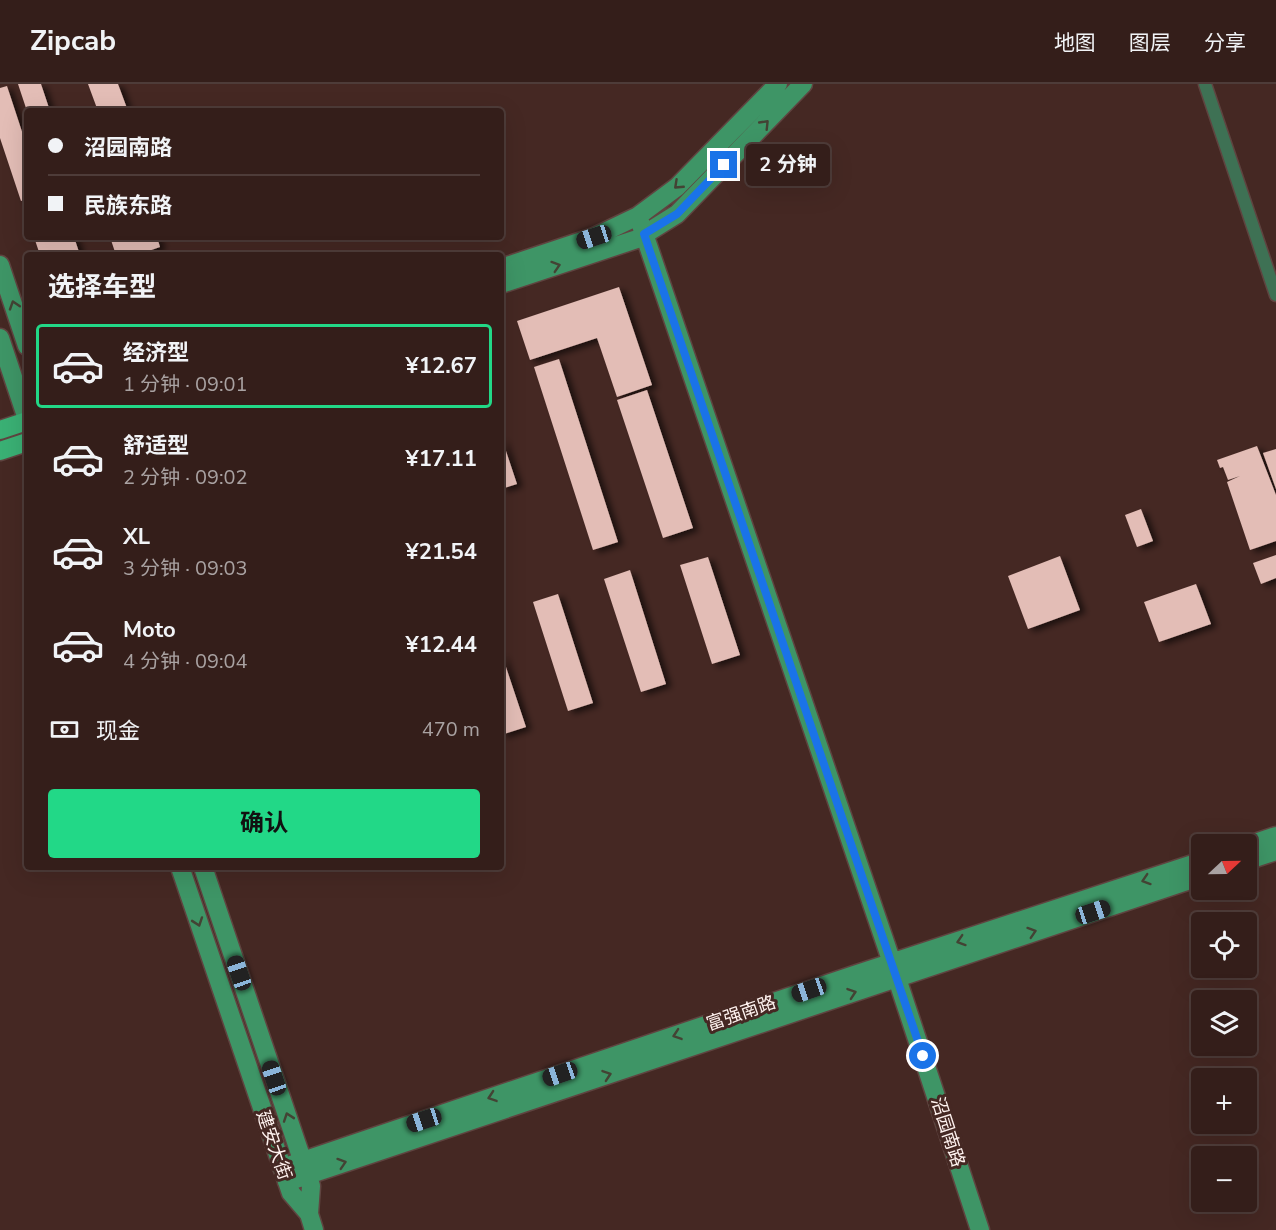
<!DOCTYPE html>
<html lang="zh">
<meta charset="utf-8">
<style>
body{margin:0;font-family:"Nunito Sans","Noto Sans SC",sans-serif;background:#3f2b27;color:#f1f3f6;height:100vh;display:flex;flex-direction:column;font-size:22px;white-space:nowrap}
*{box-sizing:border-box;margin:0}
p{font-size:20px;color:#a9a2a2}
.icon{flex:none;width:33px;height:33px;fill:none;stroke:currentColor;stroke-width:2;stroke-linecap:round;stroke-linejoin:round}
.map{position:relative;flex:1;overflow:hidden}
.details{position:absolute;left:24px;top:168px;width:480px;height:618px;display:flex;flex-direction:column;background:#341e1a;border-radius:6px;box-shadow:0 6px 24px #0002,0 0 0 2px #4e3c39}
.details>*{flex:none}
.top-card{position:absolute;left:24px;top:24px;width:480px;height:132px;border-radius:6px;box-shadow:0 6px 24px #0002,0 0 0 2px #4e3c39;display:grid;align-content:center;height:132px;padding:0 24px;background:#341e1a}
.needle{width:39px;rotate:68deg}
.buttons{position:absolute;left:1191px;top:750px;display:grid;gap:12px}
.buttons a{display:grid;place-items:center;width:66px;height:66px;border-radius:6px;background:#341e1a;box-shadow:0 6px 24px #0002,0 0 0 2px #4e3c39;font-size:30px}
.end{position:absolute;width:27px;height:27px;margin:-14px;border:8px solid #1a73e8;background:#fff;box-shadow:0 0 0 3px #fff}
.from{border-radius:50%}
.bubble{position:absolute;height:42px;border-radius:6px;background:#341e1a;box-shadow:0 6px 24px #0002,0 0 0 2px #4e3c39;font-size:20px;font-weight:700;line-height:42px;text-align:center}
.car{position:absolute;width:18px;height:36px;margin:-18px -9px;border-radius:8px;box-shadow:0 0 4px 2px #0007;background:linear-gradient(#222 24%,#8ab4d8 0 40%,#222 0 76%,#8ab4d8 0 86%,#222 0)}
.top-card b{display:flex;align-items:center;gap:21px;height:57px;font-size:22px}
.top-card b+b{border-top:2px solid #4e3c39}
.top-card i{width:15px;height:15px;background:#f1f3f6}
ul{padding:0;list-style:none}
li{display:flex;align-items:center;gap:18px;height:84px;margin:0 12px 9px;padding:0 12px;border:3px solid transparent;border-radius:6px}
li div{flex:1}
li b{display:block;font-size:22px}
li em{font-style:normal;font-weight:700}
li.on{border-color:#22d887}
li>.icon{width:54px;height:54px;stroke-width:1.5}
h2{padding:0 24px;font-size:27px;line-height:72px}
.pay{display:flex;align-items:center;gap:15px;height:66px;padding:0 24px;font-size:22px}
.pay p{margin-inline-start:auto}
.primary-button{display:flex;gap:12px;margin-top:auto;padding:12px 24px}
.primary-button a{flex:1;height:69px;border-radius:6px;background:#22d887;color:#111;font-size:24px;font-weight:700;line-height:69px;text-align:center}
header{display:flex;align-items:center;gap:36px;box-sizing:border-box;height:84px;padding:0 30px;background:#341e1a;border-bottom:2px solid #4e3c39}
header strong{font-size:28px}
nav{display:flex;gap:33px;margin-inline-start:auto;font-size:21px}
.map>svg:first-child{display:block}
.building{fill:#e3bdb6;filter:url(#shadow)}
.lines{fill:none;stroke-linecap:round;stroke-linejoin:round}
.street-casing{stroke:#5f4440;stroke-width:15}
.secondary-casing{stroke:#5f4440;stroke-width:21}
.primary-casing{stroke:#5f4440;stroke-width:21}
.street{stroke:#3e7154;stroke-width:12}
.secondary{stroke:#3e9566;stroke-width:18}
.primary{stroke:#3ab074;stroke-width:18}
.oneway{stroke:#434334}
.route{stroke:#1a73e8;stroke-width:8}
.labels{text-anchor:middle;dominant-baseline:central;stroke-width:6;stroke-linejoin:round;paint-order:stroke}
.street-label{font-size:18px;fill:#fef2ef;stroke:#452823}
</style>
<header>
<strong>Zipcab</strong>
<nav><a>地图</a><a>图层</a><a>分享</a></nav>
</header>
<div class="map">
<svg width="1276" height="1146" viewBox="0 0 1276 1146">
<defs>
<filter id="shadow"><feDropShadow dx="5.5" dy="3" stdDeviation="3" flood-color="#0009"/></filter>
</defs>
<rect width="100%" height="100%" fill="#452823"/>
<path class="building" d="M 18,0 L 41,0 L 50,27 L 27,27 Z
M 88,0 L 118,0 L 128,27 L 98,27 Z
M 7,2 L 27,63 L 27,115 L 21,117 L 0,54 L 0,4 Z
M 34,153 L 74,153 L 80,171 L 40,171 Z
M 110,153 L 157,153 L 160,163 L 137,171 L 116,171 Z
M 619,203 L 652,301 L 617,313 L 597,254 L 530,276 L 517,237 Z
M 559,275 L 618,458 L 593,466 L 534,283 Z
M 647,306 L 693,444 L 663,454 L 617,316 Z
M 501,352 L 517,400 L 501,405 Z
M 1257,362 L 1276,411 L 1276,457 L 1250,466 L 1227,398 L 1240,392 L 1228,396 L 1223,383 L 1220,384 L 1217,376 Z
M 1276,365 L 1276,405 L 1263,369 Z
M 1141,425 L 1153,457 L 1137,463 L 1125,431 Z
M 1276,471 L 1276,494 L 1261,500 L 1253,479 Z
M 1060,472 L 1080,526 L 1028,545 L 1008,492 Z
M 708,473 L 740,571 L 712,580 L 680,481 Z
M 630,486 L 666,600 L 641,608 L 604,495 Z
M 1196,500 L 1211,540 L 1159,558 L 1144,518 Z
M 558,510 L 593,619 L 568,627 L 533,518 Z
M 501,568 L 526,643 L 501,651 Z"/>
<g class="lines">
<g class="street-casing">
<path id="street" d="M 1205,0 L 1276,211"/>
</g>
<g class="secondary-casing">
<path id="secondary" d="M 638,132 L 886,861 L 980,1146
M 0,181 L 27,262
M 501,184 L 594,153 L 638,132 L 677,103 L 778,0
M 501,200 L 637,155 L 677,130 L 803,0
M 0,254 L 27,335
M 1246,762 L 1276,752
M 1246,777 L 1276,767
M 180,783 L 291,1109 L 309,1130
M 203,783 L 311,1102 L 309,1130 L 314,1146
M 282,1084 L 854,891 L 1202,777
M 287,1098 L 1202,792"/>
</g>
<g class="primary-casing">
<path id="primary" d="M 0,346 L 27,337
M 0,367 L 27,358"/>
</g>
<use href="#street" class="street"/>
<use href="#secondary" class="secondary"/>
<use href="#primary" class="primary"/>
</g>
<defs><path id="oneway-chevron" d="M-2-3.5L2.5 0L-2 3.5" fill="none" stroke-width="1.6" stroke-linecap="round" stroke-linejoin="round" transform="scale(1.5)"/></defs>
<g class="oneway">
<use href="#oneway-chevron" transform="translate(765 40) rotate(-46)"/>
<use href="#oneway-chevron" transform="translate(678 101) rotate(137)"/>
<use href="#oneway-chevron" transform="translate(556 182) rotate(-18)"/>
<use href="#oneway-chevron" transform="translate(14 221) rotate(-108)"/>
<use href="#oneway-chevron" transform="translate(1146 796) rotate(162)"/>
<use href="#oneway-chevron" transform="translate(198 838) rotate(71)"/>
<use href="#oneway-chevron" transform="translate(1032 848) rotate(-18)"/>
<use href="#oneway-chevron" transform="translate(961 857) rotate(162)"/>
<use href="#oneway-chevron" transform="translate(852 909) rotate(-19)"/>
<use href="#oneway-chevron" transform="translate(677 951) rotate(161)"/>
<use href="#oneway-chevron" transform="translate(607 991) rotate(-19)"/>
<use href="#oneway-chevron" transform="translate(492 1013) rotate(161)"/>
<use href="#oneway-chevron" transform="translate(288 1033) rotate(-109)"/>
<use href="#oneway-chevron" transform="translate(342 1079) rotate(-18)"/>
</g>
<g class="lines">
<path class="route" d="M 724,81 L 677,130 L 644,150 L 923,972"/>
</g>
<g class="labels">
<g class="street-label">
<text transform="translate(741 929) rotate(-19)">富强南路</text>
<text transform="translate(948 1048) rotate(72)">沼园南路</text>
<text transform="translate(274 1061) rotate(71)">建安大街</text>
</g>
</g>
</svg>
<div class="buttons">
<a><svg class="needle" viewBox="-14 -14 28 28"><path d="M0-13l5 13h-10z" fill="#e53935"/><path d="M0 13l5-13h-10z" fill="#a9a2a2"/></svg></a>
<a><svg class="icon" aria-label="locate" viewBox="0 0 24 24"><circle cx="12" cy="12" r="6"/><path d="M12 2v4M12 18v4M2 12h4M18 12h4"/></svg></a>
<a><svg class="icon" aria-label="layers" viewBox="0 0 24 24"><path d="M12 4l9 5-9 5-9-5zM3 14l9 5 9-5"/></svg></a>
<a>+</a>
<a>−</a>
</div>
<i class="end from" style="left:923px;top:972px"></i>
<i class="end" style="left:724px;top:81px"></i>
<div class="bubble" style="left:746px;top:60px;width:84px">2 分钟</div>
<i class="car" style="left:594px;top:153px;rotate:252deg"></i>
<i class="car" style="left:1093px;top:828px;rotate:72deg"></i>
<i class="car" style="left:239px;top:889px;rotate:341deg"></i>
<i class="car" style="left:809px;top:906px;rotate:251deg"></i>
<i class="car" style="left:560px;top:990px;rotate:251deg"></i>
<i class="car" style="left:274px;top:994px;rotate:341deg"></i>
<i class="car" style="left:424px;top:1036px;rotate:252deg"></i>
<div class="top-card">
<b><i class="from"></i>沼园南路</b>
<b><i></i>民族东路</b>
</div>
<section class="details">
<h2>选择车型</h2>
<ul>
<li class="on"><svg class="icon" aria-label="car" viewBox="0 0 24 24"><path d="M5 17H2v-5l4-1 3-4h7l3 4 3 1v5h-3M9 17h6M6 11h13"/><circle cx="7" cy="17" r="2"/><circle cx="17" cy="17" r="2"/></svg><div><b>经济型</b><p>1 分钟 · 09:01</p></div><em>¥12.67</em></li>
<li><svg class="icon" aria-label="car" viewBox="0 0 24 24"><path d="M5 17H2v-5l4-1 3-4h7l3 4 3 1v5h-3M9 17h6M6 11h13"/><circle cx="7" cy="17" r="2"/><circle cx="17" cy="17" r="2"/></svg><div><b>舒适型</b><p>2 分钟 · 09:02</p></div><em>¥17.11</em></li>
<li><svg class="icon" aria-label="car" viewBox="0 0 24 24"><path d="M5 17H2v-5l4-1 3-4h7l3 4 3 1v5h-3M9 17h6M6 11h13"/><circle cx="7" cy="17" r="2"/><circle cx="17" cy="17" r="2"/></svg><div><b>XL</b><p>3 分钟 · 09:03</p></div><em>¥21.54</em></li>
<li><svg class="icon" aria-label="car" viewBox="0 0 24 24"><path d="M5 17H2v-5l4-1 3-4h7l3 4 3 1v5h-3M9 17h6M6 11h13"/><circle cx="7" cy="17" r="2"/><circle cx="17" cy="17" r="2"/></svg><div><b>Moto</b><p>4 分钟 · 09:04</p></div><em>¥12.44</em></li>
</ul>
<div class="pay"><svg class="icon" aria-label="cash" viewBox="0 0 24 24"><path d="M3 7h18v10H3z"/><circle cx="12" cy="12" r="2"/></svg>现金<p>470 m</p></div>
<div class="primary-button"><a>确认</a></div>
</section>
</div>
